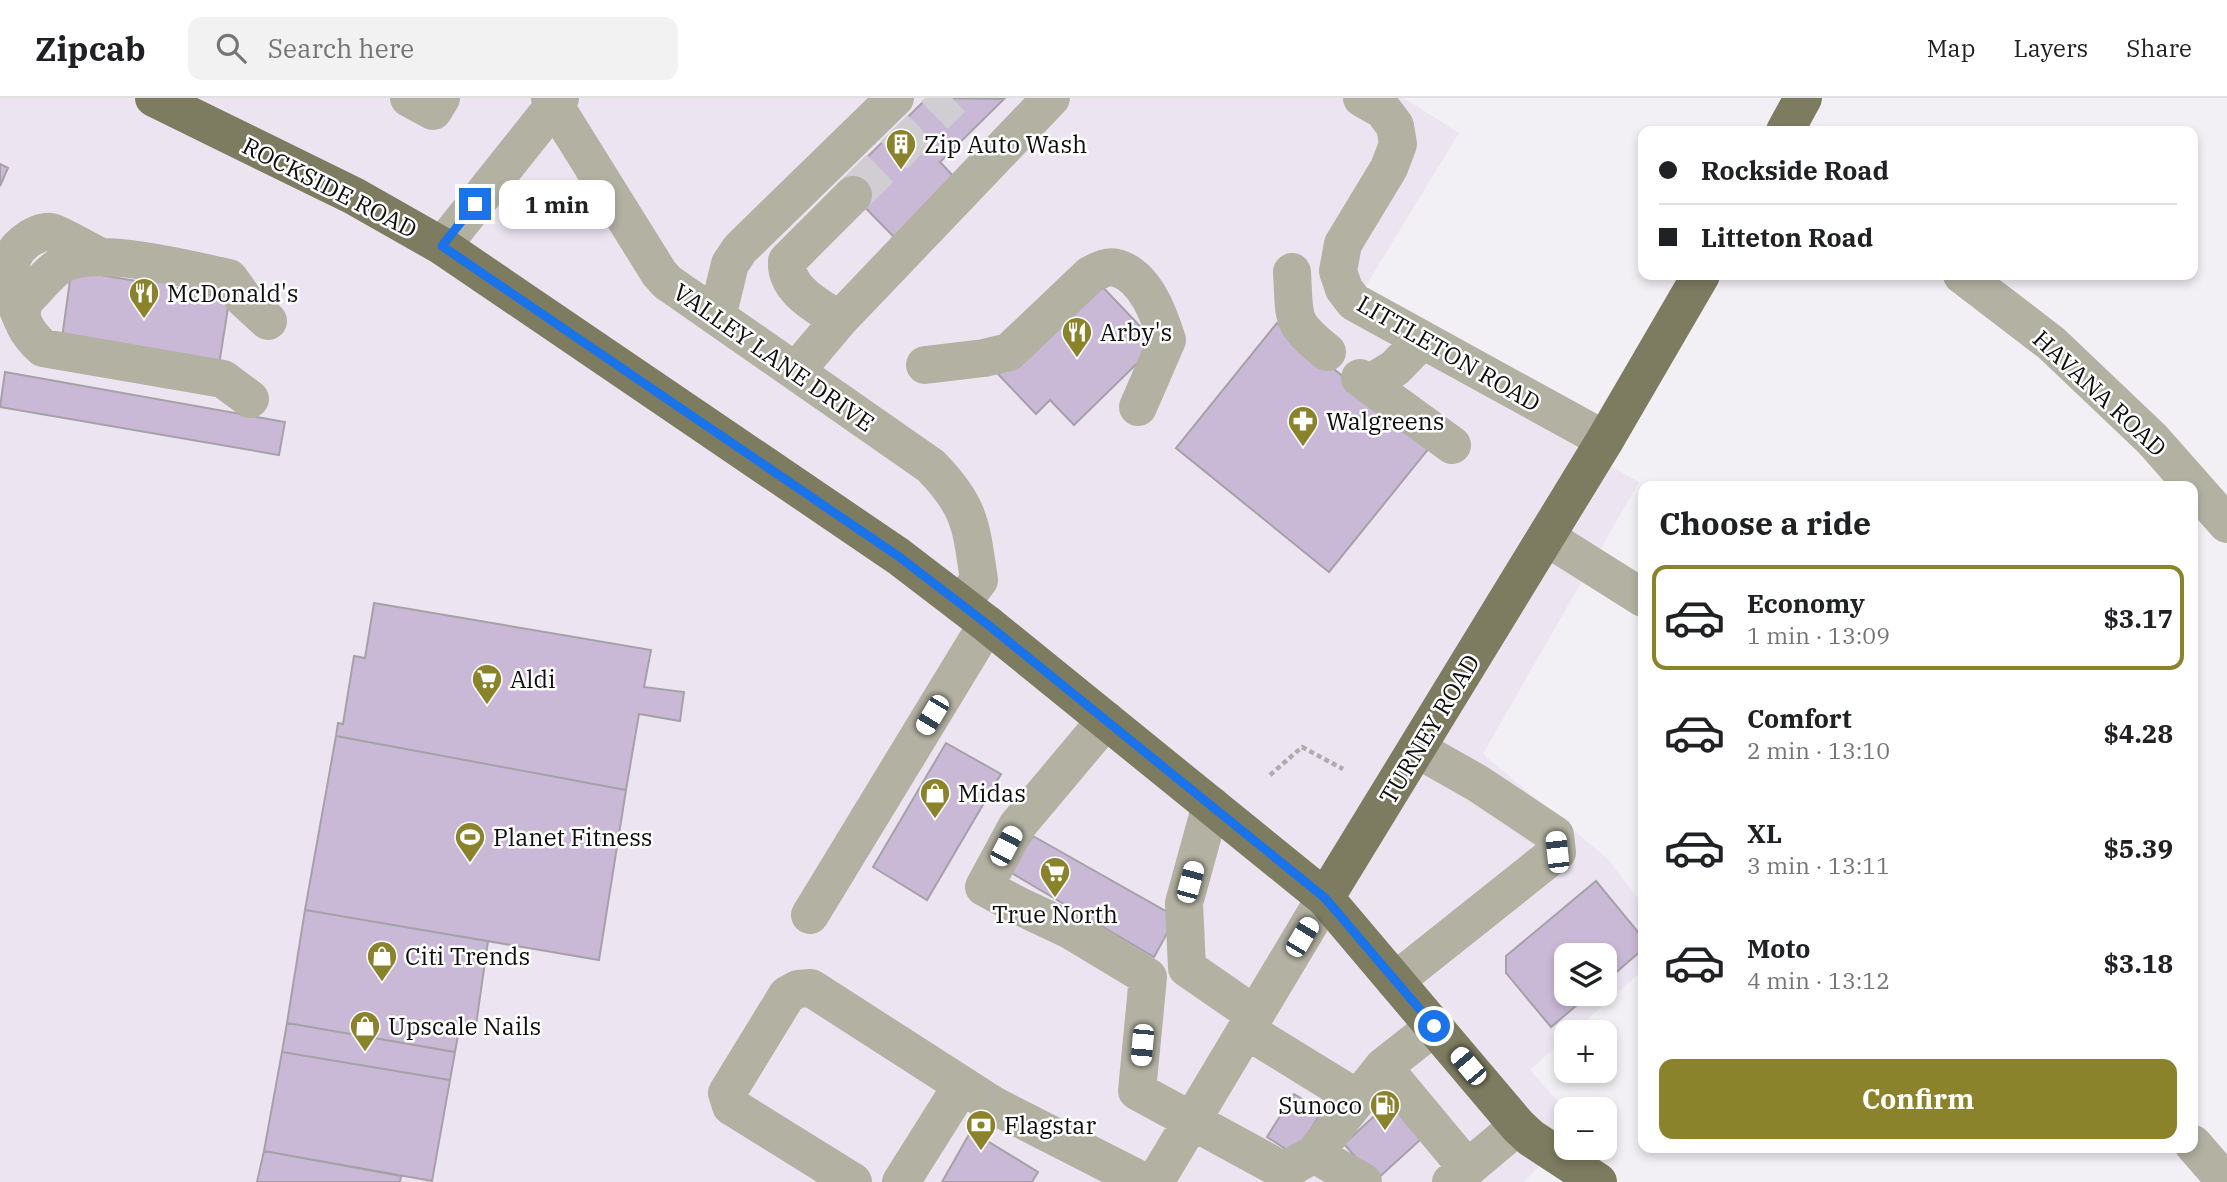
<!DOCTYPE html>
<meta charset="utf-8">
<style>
body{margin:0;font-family:"IBM Plex Serif",serif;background:#f2f2f2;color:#202124;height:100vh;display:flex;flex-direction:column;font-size:26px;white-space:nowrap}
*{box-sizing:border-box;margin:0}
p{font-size:23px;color:#757577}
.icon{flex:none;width:38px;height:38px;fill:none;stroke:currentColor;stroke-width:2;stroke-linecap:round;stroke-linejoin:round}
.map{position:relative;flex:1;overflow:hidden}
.panel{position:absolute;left:1638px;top:383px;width:560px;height:672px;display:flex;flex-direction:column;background:#fff;border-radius:14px;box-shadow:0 4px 10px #0003}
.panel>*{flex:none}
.hud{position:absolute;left:1638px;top:28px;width:560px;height:154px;border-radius:14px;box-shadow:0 4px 10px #0003;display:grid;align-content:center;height:154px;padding:0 21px;background:#fff}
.fabs{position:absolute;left:1554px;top:845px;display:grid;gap:14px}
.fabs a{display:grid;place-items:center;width:63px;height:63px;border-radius:14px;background:#fff;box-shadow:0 4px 10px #0003;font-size:35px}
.end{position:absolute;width:32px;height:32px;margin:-16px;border:9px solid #1a73e8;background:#fff;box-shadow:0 0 0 4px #fff}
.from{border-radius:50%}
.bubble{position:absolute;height:49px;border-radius:14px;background:#fff;box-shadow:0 4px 10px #0003;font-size:23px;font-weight:700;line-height:49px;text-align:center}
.car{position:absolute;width:21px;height:42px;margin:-21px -10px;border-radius:9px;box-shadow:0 0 5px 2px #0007;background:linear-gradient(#fff 24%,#345 0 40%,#fff 0 76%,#345 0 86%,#fff 0)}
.hud b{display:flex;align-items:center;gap:24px;height:66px;font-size:26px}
.hud b+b{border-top:2px solid #e0e0e0}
.hud i{width:18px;height:18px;background:#202124}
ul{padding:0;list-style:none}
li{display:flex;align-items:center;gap:21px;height:105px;margin:0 14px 10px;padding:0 7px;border:4px solid transparent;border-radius:14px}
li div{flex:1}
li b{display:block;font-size:26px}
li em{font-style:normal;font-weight:700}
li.current{border-color:#8b832b}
li>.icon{width:63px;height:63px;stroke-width:1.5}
h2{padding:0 21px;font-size:32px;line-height:84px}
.action{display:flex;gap:14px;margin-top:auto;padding:14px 21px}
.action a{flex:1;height:80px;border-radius:14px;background:#8b832b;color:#fff;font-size:28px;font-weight:700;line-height:80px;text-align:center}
header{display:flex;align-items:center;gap:42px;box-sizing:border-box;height:98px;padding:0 35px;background:#fff;border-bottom:2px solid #e0e0e0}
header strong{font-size:33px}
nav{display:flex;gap:38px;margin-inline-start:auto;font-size:24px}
.search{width:490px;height:63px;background:#f2f2f2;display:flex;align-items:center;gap:18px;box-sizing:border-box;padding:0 24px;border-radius:14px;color:#757577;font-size:26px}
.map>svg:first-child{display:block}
.built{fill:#ece5f1;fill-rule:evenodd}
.building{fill:#cab8d7;stroke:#a5a2a7;stroke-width:2}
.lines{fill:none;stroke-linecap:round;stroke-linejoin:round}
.minor-tunnel{stroke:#d0ced2;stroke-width:38;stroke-dasharray:38 19;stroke-linecap:butt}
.path{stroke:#adacaf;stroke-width:4.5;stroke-dasharray:5 3.5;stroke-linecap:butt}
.minor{stroke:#b2b1a2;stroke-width:38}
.major{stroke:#7d7b60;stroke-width:38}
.route{stroke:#1a73e8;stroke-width:9}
.labels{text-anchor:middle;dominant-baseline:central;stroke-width:5;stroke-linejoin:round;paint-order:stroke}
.poi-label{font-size:24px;fill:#0f0e0f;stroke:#fff;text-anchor:start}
.street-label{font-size:24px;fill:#0f0e0f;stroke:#fff}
</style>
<header>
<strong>Zipcab</strong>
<div class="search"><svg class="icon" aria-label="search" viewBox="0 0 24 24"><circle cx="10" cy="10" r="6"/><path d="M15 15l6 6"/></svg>Search here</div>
<nav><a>Map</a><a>Layers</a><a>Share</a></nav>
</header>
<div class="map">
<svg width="2227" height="1084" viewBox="0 0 2227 1084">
<rect width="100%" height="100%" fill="#f2f0f4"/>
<path class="built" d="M 0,0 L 1404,0 L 1459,35 L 1347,219 L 1639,384 L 1483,656 L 1608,761 L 1643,807 L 1643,872 L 1573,934 L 1566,934 L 1566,940 L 1530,972 L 1566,1013 L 1566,1041 L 1524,1084 L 0,1084 ZM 1566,858 L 1605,858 L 1605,896 L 1566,896 Z"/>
<path class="building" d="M 927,0 L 1004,1 L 940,64 L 956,81 L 896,141 L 841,85 Z
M 0,66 L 8,70 L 0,88 Z
M 72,168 L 89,175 L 154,186 L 155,179 L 168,181 L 167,188 L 211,197 L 212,188 L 231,191 L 218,273 L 61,247 Z
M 1095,181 L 1157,246 L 1074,327 L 1050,302 L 1036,316 L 998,276 Z
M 1277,225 L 1430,349 L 1329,474 L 1176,350 Z
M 5,274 L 285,324 L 279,357 L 0,309 Z
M 374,505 L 651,552 L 644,589 L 684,594 L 680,623 L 639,616 L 626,692 L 336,638 L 338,625 L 343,626 L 354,558 L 365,560 Z
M 336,638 L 626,692 L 599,862 L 305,812 Z
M 946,645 L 1001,676 L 927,802 L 873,769 Z
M 1033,738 L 1176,819 L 1154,859 L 1010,774 Z
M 1596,783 L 1643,840 L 1643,851 L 1605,884 L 1605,858 L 1566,858 L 1566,896 L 1590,896 L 1551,929 L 1506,875 L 1506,858 Z
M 305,812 L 488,843 L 475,934 L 459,932 L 455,954 L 287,925 Z
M 287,925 L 455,954 L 450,982 L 282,954 Z
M 282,954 L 450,982 L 432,1083 L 264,1053 Z
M 1294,996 L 1322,1013 L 1295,1057 L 1267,1039 Z
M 1398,996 L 1431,1032 L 1376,1082 L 1344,1046 Z
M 971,1033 L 1038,1074 L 1032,1084 L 942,1084 Z
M 264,1053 L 401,1078 L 400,1084 L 257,1084 Z"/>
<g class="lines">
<path class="minor-tunnel" d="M 853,97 L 952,0"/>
<path class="path" d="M 1270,677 L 1302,649 L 1343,671"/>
<path class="minor" d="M 409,0 L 433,13 L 441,0
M 550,0 L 659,175 L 667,184 L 931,368 C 971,409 971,428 979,482 L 961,506
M 1362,0 L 1383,12 L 1395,28 L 1398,46 L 1389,70 L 1343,146 L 1338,173 L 1344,191 L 1354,204 L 1605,342
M 442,148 L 560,0
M 1292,174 C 1295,222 1289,223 1327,254
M 1962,177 L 2051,245 L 2152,341 L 2227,426
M 717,219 L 730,166 L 740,151 L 895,0
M 22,221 C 10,195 0,162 26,143 C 32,138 43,133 51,134 C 60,136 90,154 101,159
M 839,222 C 818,208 785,192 787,163 L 853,97
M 925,267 L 984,260 L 1009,254 L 1090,177 C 1098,173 1108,167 1117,170 C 1146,179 1159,217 1167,242 L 1138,309
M 796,273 L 839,222 L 1051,0
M 1360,280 L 1452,347
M 1369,286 L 1395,270 L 1422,242
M 250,301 L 223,281 L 43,250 C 30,238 12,217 28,199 C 38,189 51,172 63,166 C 98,147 190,172 229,180 L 244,201 L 268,223
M 1546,439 L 1643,500
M 1106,622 L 1017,728 L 984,789 L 1017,807 L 1070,832 L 1148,879 L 1137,993 L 1284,1073 L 1314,1056
M 1211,707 L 1184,805 L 1187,870 L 1255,917
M 810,817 L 987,526
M 1395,883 L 1557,754 L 1555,737 L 1477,685 L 1417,651
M 1246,932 L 1358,1001
M 1383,969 L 1435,928
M 2193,1046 L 2226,1084
M 853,1084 L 731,1008 L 727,995 L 787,897 L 798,891 L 811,890 L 993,1007 L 1144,1084
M 901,1084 L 962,987
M 1155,1084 L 1325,800
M 1363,1084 L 1314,1056 L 1383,969 L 1467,1070
M 1451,1084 L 1518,1028"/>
<path class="major" d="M 154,0 L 354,98 L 442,148 L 898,458 L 987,526 L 1325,800 L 1518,1028 L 1531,1040 L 1598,1084
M 1785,33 L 1803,0
M 1325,800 L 1605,342 L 1701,177"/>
</g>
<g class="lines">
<path class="route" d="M 475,106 L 442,148 L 898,458 L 987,526 L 1325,800 L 1434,928"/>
</g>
<defs>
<g id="building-pin" transform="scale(1.575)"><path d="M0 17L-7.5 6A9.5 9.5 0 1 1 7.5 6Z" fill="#8b832b" stroke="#fff"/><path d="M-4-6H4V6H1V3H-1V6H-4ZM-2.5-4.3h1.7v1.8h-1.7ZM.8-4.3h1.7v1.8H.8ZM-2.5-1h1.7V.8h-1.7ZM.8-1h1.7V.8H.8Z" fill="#fff"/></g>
<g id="restaurant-pin" transform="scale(1.575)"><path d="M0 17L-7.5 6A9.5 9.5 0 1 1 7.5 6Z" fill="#8b832b" stroke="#fff"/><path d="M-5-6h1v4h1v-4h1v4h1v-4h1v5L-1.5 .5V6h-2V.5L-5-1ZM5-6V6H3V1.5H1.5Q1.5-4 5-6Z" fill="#fff"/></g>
<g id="pharmacy-pin" transform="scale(1.575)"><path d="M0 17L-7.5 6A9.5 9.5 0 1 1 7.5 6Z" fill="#8b832b" stroke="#fff"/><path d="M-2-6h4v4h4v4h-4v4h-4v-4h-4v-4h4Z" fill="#fff"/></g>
<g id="supermarket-pin" transform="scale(1.575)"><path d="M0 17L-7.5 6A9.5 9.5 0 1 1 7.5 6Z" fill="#8b832b" stroke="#fff"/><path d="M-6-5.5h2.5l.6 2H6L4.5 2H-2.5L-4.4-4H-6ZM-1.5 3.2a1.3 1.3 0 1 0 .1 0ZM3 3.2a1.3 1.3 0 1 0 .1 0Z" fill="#fff"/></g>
<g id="shop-pin" transform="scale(1.575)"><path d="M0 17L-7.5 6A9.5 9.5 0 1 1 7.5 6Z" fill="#8b832b" stroke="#fff"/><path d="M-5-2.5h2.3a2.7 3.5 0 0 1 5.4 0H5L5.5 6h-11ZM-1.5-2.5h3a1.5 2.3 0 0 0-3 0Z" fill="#fff"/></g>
<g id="stadium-pin" transform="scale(1.575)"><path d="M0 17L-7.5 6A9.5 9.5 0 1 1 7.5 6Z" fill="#8b832b" stroke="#fff"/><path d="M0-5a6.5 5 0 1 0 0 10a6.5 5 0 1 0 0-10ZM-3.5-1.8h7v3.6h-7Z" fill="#fff"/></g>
<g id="fuel-pin" transform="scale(1.575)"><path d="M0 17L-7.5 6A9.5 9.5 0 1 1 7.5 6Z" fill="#8b832b" stroke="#fff"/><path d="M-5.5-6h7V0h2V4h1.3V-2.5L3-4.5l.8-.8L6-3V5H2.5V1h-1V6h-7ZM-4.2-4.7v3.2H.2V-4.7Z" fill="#fff"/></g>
<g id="bank-pin" transform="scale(1.575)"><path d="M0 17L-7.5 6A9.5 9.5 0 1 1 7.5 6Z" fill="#8b832b" stroke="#fff"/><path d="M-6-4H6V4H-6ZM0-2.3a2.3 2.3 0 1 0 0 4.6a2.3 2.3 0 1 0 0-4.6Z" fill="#fff"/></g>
</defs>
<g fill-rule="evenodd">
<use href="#building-pin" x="901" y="46"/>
<use href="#restaurant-pin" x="144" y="195"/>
<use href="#restaurant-pin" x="1077" y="234"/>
<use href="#pharmacy-pin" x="1303" y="323"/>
<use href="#supermarket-pin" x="487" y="581"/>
<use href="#shop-pin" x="935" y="695"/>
<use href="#stadium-pin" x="470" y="739"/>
<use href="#supermarket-pin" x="1055" y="774"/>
<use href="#shop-pin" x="382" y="858"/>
<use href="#shop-pin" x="365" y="928"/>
<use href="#fuel-pin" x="1385" y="1007"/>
<use href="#bank-pin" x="981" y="1027"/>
</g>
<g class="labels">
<g class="poi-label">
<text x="924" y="46">Zip Auto Wash</text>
<text x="167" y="195">McDonald's</text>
<text x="1100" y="234">Arby's</text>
<text x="1326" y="323">Walgreens</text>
<text x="510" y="581">Aldi</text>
<text x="958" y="695">Midas</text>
<text x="493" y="739">Planet Fitness</text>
<text x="1055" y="816" text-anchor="middle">True North</text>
<text x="405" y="858">Citi Trends</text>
<text x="388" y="928">Upscale Nails</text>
<text x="1362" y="1007" text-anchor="end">Sunoco</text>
<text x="1004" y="1027">Flagstar</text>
</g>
<g class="street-label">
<text transform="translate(330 89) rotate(27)">ROCKSIDE ROAD</text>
<text transform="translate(1449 255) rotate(30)">LITTLETON ROAD</text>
<text transform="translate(774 259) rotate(35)">VALLEY LANE DRIVE</text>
<text transform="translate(2100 295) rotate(43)">HAVANA ROAD</text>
<text transform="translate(1429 631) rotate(-59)">TURNEY ROAD</text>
</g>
</g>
</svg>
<div class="fabs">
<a><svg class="icon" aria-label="layers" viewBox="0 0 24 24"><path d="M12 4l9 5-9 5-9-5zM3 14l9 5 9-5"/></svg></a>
<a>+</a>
<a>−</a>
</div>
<i class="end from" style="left:1434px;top:928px"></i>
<i class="end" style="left:475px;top:106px"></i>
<div class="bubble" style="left:499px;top:82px;width:116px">1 min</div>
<i class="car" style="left:932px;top:617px;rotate:211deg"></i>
<i class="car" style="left:1006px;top:748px;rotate:28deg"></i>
<i class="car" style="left:1557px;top:754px;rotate:354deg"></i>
<i class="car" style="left:1190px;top:784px;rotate:15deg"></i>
<i class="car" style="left:1302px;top:839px;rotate:31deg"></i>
<i class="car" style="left:1142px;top:947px;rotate:185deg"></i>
<i class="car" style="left:1468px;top:968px;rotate:320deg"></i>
<div class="hud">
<b><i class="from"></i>Rockside Road</b>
<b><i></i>Litteton Road</b>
</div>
<section class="panel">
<h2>Choose a ride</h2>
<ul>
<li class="current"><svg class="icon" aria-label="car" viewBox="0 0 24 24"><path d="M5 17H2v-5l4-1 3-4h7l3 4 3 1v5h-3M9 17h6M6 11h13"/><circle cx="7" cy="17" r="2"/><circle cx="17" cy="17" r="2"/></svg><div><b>Economy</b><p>1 min · 13:09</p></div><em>$3.17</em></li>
<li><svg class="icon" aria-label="car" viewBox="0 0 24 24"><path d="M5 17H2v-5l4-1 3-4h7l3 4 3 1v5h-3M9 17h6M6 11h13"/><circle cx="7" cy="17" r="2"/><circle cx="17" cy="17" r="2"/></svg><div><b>Comfort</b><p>2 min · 13:10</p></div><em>$4.28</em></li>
<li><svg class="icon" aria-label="car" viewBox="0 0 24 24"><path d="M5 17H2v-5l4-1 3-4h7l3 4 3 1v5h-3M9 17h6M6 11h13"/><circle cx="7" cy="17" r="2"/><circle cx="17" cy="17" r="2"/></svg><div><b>XL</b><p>3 min · 13:11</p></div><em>$5.39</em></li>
<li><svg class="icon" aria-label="car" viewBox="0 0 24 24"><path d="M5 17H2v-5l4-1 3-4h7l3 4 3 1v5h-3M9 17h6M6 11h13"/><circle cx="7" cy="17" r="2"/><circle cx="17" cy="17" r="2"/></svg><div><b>Moto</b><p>4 min · 13:12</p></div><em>$3.18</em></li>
</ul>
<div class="action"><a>Confirm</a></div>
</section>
</div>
